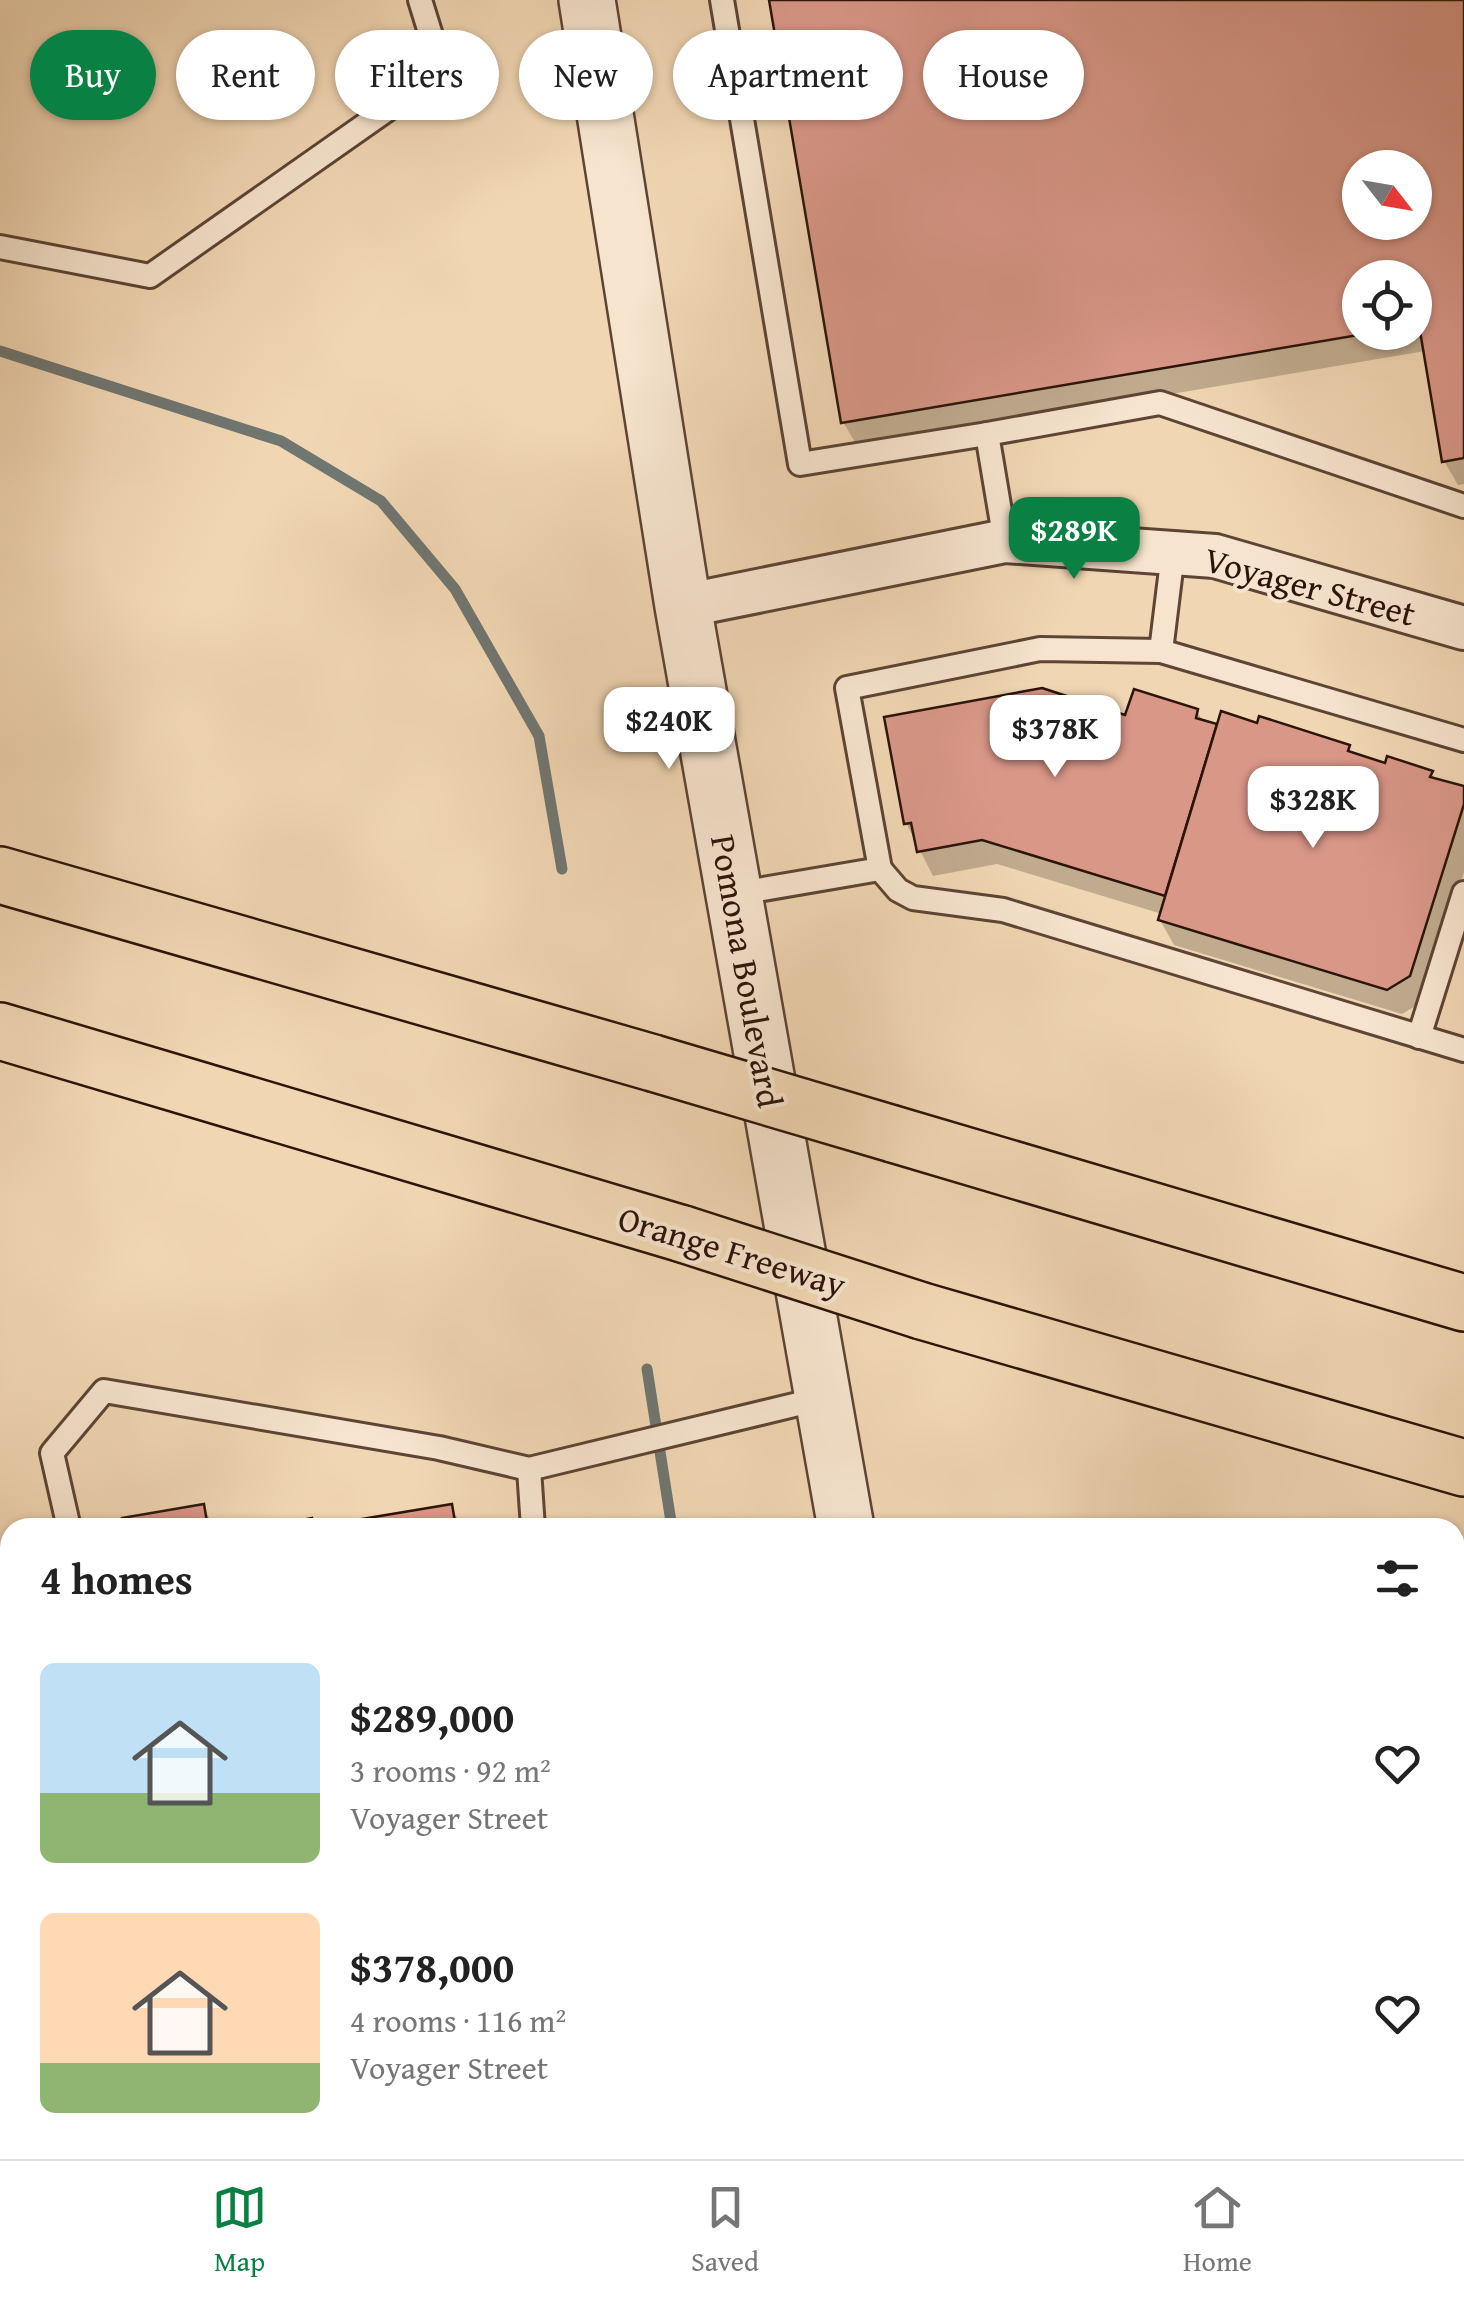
<!DOCTYPE html>
<html lang="en">
<head>
<meta charset="utf-8">
<style>
	body { margin:0; font-family:"Gentium Book Plus",serif; background:#f2f2f2; color:#222; height:100vh; display:flex; flex-direction:column; font-size:38px; white-space:nowrap }
	* { box-sizing:border-box; margin:0 }
	p { font-size:32px; color:#767676 }
	.icon { flex:none; width:55px; height:55px; fill:none; stroke:currentColor; stroke-width:2; stroke-linecap:round; stroke-linejoin:round }
	.map { position:relative; flex:1; overflow:hidden }
	.side { position:absolute; left:0px; top:1518px; width:1465px; height:642px; display:flex; flex-direction:column; background:#fff; border-radius:30px 30px 0 0; box-shadow:0 2px 8px #0004 }
	.side>* { flex:none }
	.hud { position:absolute; left:30px; top:30px; width:1405px; height:90px; display:flex; gap:20px }
	.needle { width:65px; rotate:121deg }
	.controls { position:absolute; left:1342px; top:150px; display:grid; gap:20px }
	.controls a { display:grid; place-items:center; width:90px; height:90px; border-radius:50%; background:#fff; box-shadow:0 2px 8px #0004; font-size:50px }
	.price { position:absolute; translate:-50% -85px; padding:0 22px; border-radius:20px; background:#fff; color:#222; font-size:32px; line-height:65px; filter:drop-shadow(0 2px 5px #0008) }
	.price::after { content:''; position:absolute; left:50%; top:60px; width:30px; height:22px; margin-left:-15px; background:inherit; clip-path:polygon(0 0,100% 0,50% 100%) }
	.price.current { background:#0b8043; color:#fff }
	ul { padding:0; list-style:none }
	li { display:flex; align-items:center; gap:30px; height:250px; padding:0 40px }
	li span { display:grid; place-items:center; flex:none; width:280px; height:200px; border-radius:15px; color:#555 }
	li>.icon { margin-inline-start:auto }
	span .icon { width:120px; height:120px; fill:#fffc; stroke-width:1 }
	li b { font-size:42px }
	h2 { display:flex; justify-content:space-between; align-items:center; height:120px; padding:0 40px; font-size:42px }
	.tag { padding:0 35px; border-radius:45px; background:#fff; box-shadow:0 2px 8px #0004; font-size:35px; line-height:90px }
	.tag.current { background:#0b8043; color:#fff }
	.menu { display:flex; justify-content:space-around; align-items:center; height:140px; border-top:2px solid #e0e0e0; background:#fff; font-size:28px; color:#767676 }
	.menu a { display:grid; justify-items:center; gap:5px }
	.menu .current { color:#0b8043 }
	.map>svg:first-child { display:block }
	.shadow { fill:#0003; fill-rule:evenodd }
	.lines { fill:none; stroke-linecap:round; stroke-linejoin:round }
	.stream { stroke:#707671; stroke-width:11 }
	.building { fill:#d99788; stroke:#2c1409; stroke-width:2.5; fill-rule:evenodd }
	.service-casing { stroke:#5d4434; stroke-width:28 }
	.minor-casing { stroke:#5d4434; stroke-width:48 }
	.tertiary-casing { stroke:#5d4434; stroke-width:60 }
	.motorway-casing { stroke:#2c1409; stroke-width:60 }
	.service { stroke:#f6e4ce; stroke-width:22 }
	.minor { stroke:#f6e4ce; stroke-width:42 }
	.tertiary { stroke:#f6e4ce; stroke-width:55 }
	.motorway { stroke:#f1d6b3; stroke-width:55 }
	.rail { stroke:#2c1409; stroke-width:8; stroke-dasharray:18 18; stroke-linecap:butt }
	.motorway-bridge-casing { stroke:#2c1409; stroke-width:60; stroke-linecap:butt }
	.motorway-bridge { stroke:#f1d6b3; stroke-width:55 }
	.labels { text-anchor:middle; dominant-baseline:central; stroke-width:8; stroke-linejoin:round; paint-order:stroke }
	.street-label { font-size:35px; fill:#2c1409; stroke:#f6e4ce }
</style>
</head>
<body>
<div class="map">
<svg width="1464" height="2159" viewBox="0 0 1464 2159">
	<rect width="100%" height="100%" fill="#f1d6b3"/>
	<filter id="stains"><feTurbulence type="fractalNoise" baseFrequency=".002" numOctaves="4"/><feColorMatrix values="0 0 0 0 .2 0 0 0 0 .09 0 0 0 0 .02 0 0 0 .5 -.17"/></filter>
	<radialGradient id="worn" r=".72"><stop offset=".6" stop-color="#630" stop-opacity="0"/><stop offset="1" stop-color="#630" stop-opacity=".3"/></radialGradient>
	<!-- shadow -->
	<g class="shadow">
		<path d="M772,0H1464V484L1458,485L1444,461L1425,351L858,447L843,422ZM1360,168H1415V222H1360ZM1360,278H1415V332H1360Z"/>
		<polygon points="1197,711 1203,722 1218,727 1348,747 1353,755 1387,766 1431,773 1436,781 1464,789 1464,872 1424,1001 1402,1014 1174,945 1160,920 1162,914 997,864 933,876 906,823 1127,718"/>
		<polygon points="203,1507 215,1528 126,1528"/>
		<polygon points="451,1507 463,1528 328,1528"/>
		<polygon points="542,2150 650,2150 655,2159 542,2159"/>
		<polygon points="759,2150 852,2150 853,2159 761,2159"/>
	</g>
	<g class="lines">
		<!-- stream -->
		<g class="stream">
			<polyline points="0,351 281,441 381,501 455,589 539,736 562,869"/>
			<polyline points="647,1369 672,1528"/>
			<polyline points="367,2159 372,2150"/>
		</g>
	</g>
	<!-- building -->
	<g class="building">
		<path d="M769,0H1464V458L1442,462L1419,325L1415,326V278H1360V332H1376L841,423ZM1360,168H1415V222H1360Z"/>
		<polygon points="1042,688 1125,715 1134,689 1198,709 1196,718 1217,724 1165,896 982,840 917,852 911,823 904,824 884,717"/>
		<polygon points="1221,711 1257,723 1259,716 1350,745 1348,751 1385,763 1387,756 1433,771 1430,777 1464,786 1464,804 1410,976 1387,990 1158,920"/>
		<polygon points="204,1504 208,1528 123,1528 122,1518"/>
		<polygon points="452,1504 456,1528 288,1528 287,1523 312,1518 314,1527"/>
		<polygon points="539,2150 646,2150 646,2159 540,2159"/>
		<polygon points="756,2150 843,2150 845,2159 758,2159"/>
	</g>
	<g class="lines">
		<!-- service casing -->
		<g class="service-casing">
			<g id="service">
				<polyline points="722,0 800,464 987,434 1005,541"/>
				<polyline points="0,247 150,276 442,71 420,0"/>
				<polyline points="987,434 1160,403 1464,506"/>
				<polyline points="1161,651 1173,553"/>
				<polyline points="880,869 898,890 913,898 1003,910 1464,1050"/>
				<polyline points="734,894 880,869 847,688 1040,649 1161,651 1464,740"/>
				<polyline points="1419,1037 1464,893"/>
				<polyline points="529,1469 533,1528"/>
				<polyline points="69,1528 52,1453 104,1391 439,1448 529,1469 823,1398"/>
				<polyline points="1455,1655 1464,1657"/>
			</g>
		</g>
		<!-- minor casing -->
		<g class="minor-casing">
			<g id="minor">
				<polyline points="683,606 1005,541 1215,556 1464,628"/>
				<polyline points="1455,2055 1464,2053"/>
				<polyline points="1175,2159 1191,2150"/>
			</g>
		</g>
		<!-- tertiary casing -->
		<g class="tertiary-casing">
			<g id="tertiary">
				<polyline points="587,0 683,606 846,1528"/>
				<polyline points="957,2150 958,2159"/>
			</g>
		</g>
		<!-- motorway casing -->
		<g class="motorway-casing">
			<g id="motorway">
				<polyline points="0,875 653,1063"/>
				<polyline points="0,1031 683,1234"/>
				<polyline points="893,1134 1464,1303"/>
				<polyline points="922,1311 1464,1468"/>
			</g>
		</g>
		<!-- service -->
		<use href="#service" class="service"/>
		<!-- minor -->
		<use href="#minor" class="minor"/>
		<!-- tertiary -->
		<use href="#tertiary" class="tertiary"/>
		<!-- motorway -->
		<use href="#motorway" class="motorway"/>
		<!-- rail -->
		<g class="rail">
			<polyline points="0,1940 10,1968"/>
			<polyline points="0,2022 10,2050"/>
			<polyline points="0,2107 10,2135"/>
			<polyline points="15,2150 19,2159"/>
			<polyline points="46,2150 49,2159"/>
			<polyline points="74,2150 77,2159"/>
		</g>
		<!-- motorway-bridge casing -->
		<g class="motorway-bridge-casing">
			<g id="motorway-bridge">
				<polyline points="653,1063 893,1134"/>
				<polyline points="683,1234 922,1311"/>
			</g>
		</g>
		<!-- motorway-bridge -->
		<use href="#motorway-bridge" class="motorway-bridge"/>
	</g>
	<g class="labels">
		<!-- street labels -->
		<g class="street-label">
			<text transform="translate(1310 586) rotate(15)">Voyager Street</text>
			<text transform="translate(747 971) rotate(80)">Pomona Boulevard</text>
			<text transform="translate(732 1251) rotate(17)">Orange Freeway</text>
		</g>
	</g>
	<rect width="100%" height="100%" filter="url(#stains)"/>
	<rect width="100%" height="100%" fill="url(#worn)"/>
</svg>
<div class="controls">
<a><svg class="needle" viewBox="-14 -14 28 28"><path d="M0-13l5 13h-10z" fill="#e53935"/><path d="M0 13l5-13h-10z" fill="#767676"/></svg></a>
<a><svg class="icon" aria-label="locate" viewBox="0 0 24 24"><circle cx="12" cy="12" r="6"/><path d="M12 2v4M12 18v4M2 12h4M18 12h4"/></svg></a>
</div>
<b class="price current" style="left:1074px;top:582px">$289K</b>
<b class="price" style="left:669px;top:772px">$240K</b>
<b class="price" style="left:1055px;top:780px">$378K</b>
<b class="price" style="left:1313px;top:851px">$328K</b>
<div class="hud">
<a class="tag current">Buy</a>
<a class="tag">Rent</a>
<a class="tag">Filters</a>
<a class="tag">New</a>
<a class="tag">Apartment</a>
<a class="tag">House</a>
</div>
<section class="side">
<h2>4 homes<svg class="icon" aria-label="filters" viewBox="0 0 24 24"><path d="M4 7h16M4 17h16"/><circle cx="9" cy="7" r="2"/><circle cx="15" cy="17" r="2"/></svg></h2>
<ul>
<li><span style="background:linear-gradient(#bfe0f5 65%,#8fb573 0)"><svg class="icon" aria-label="home" viewBox="0 0 24 24"><path d="M3 11l9-7 9 7M6 9v11h12V9"/></svg></span><div><b>$289,000</b><p>3 rooms · 92 m²</p><p>Voyager Street</p></div><svg class="icon" aria-label="heart" viewBox="0 0 24 24"><path d="M12 20l-8-8c-3-5 5-10 8-4 3-6 11-1 8 4z"/></svg></li>
<li><span style="background:linear-gradient(#ffd9b3 75%,#8fb573 0)"><svg class="icon" aria-label="home" viewBox="0 0 24 24"><path d="M3 11l9-7 9 7M6 9v11h12V9"/></svg></span><div><b>$378,000</b><p>4 rooms · 116 m²</p><p>Voyager Street</p></div><svg class="icon" aria-label="heart" viewBox="0 0 24 24"><path d="M12 20l-8-8c-3-5 5-10 8-4 3-6 11-1 8 4z"/></svg></li>
</ul>
</section>
</div>
<nav class="menu">
<a class="current"><svg class="icon" aria-label="map" viewBox="0 0 24 24"><path d="M3 6l6-2 6 2 6-2v14l-6 2-6-2-6 2zM9 4v14M15 6v14"/></svg>Map</a>
<a><svg class="icon" aria-label="saved" viewBox="0 0 24 24"><path d="M7 4h10v16l-5-4-5 4z"/></svg>Saved</a>
<a><svg class="icon" aria-label="home" viewBox="0 0 24 24"><path d="M3 11l9-7 9 7M6 9v11h12V9"/></svg>Home</a>
</nav>
</body>
</html>
